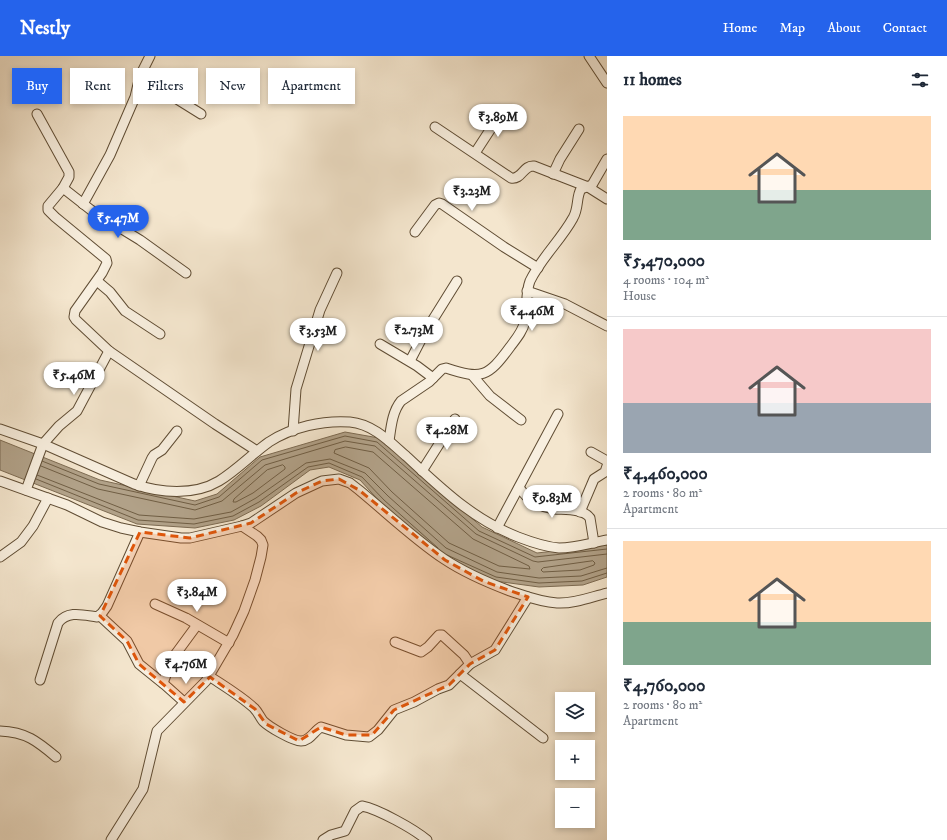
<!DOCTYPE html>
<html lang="en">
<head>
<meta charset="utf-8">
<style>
	body { margin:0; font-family:"IM FELL DW Pica",serif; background:#f2f2f3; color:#1f2937; height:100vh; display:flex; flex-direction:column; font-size:15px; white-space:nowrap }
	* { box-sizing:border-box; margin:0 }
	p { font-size:13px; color:#747a83 }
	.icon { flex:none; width:22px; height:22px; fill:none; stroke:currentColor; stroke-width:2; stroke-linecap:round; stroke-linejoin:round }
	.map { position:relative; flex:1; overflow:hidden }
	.side { display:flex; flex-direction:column; background:#fff; width:340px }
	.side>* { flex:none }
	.banner { position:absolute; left:12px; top:12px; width:380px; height:36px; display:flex; gap:8px }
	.fabs { position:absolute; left:555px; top:636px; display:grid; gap:8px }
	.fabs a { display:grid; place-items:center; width:40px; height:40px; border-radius:0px; background:#fff; box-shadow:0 2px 6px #0003; font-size:20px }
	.price { position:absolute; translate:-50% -34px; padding:0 9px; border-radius:14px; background:#fff; color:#222; font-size:13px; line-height:26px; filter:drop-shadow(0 1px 2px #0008) }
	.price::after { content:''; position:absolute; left:50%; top:24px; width:12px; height:9px; margin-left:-6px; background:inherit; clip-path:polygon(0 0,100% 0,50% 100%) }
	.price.current { background:#2563eb; color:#fff }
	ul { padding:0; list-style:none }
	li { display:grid; align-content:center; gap:8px; height:212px; padding:0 16px }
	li+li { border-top:1px solid #e0e1e3 }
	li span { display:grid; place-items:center; height:124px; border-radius:0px; color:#555 }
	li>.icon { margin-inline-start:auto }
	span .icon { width:72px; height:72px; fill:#fffc; stroke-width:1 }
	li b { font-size:17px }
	h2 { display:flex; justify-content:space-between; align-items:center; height:48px; padding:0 16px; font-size:17px }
	.chip { padding:0 14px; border-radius:0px; background:#fff; box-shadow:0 2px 6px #0003; font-size:14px; line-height:36px }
	.chip.current { background:#2563eb; color:#fff }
	header { display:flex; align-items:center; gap:24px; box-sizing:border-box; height:56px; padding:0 20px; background:#2563eb; color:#fff }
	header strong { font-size:19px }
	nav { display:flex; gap:22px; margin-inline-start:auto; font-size:14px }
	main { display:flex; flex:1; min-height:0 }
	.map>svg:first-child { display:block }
	.water { fill:#b1a188; stroke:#7d6b52 }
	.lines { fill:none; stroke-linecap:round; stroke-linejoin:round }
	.shore { stroke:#705e44; stroke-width:1 }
	.minor-casing { stroke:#604d34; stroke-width:11 }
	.minor { stroke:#f8efdf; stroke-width:9 }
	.marked { fill:#df560b; fill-opacity:0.2; stroke:#df560b; stroke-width:3; stroke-dasharray:8 5; stroke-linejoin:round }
</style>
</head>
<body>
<header>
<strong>Nestly</strong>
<nav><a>Home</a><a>Map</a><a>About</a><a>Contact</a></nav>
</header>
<main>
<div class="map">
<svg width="607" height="784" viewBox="0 0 607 784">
	<rect width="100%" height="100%" fill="#f4e6ce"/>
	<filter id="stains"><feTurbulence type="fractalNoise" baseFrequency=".005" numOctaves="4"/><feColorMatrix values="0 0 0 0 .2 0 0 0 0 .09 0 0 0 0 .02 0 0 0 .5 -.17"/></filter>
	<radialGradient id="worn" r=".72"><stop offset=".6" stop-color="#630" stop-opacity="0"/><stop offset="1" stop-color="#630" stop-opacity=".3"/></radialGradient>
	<!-- water -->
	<polygon class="water" points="345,376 379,382 482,471 537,497 607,489 607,521 583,529 539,531 495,525 441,500 381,447 360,424 329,411 310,414 261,450 234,464 195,472 137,468 0,414 0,384 100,424 195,445 217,438 260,401"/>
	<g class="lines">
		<!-- shore -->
		<g class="shore">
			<polygon points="346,391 373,396 473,483 529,510 530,513 499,510 449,487 392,436 369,412 334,397 335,394"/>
			<polyline points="42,405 99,428 195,449 219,441 262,404 345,380 377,386 479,475 535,501 607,493"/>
			<polygon points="283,409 285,411 285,413 253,437 236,446 233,446 234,443 267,414"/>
			<polyline points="41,410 98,433 195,454 222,445 265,409 345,385 375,390 476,478 533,505 538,506 607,498"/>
			<polyline points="37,419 139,459 194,463 231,456 256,442 306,407 330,403 365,417 388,440 446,492 497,516 539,522 581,520 607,512"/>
			<polyline points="36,423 138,464 194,468 233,460 259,446 308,411 329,407 362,421 384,444 438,492"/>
			<polyline points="447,499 496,521 539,527 582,525 607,517"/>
			<polygon points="593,505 595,507 594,509 580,514 543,516 541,514 543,512"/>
		</g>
		<!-- minor casing -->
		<g class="minor-casing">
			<g id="minor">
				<polyline points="589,0 607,27"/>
				<polyline points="140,20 201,58"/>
				<polyline points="37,58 69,116 69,121 63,132 48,150 48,154 55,161 106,203 107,207 102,217 75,255 74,261 76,264 109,295 215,368 257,395"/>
				<path d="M435,71L511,122C522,124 523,109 534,110L588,131L607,143"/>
				<polyline points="475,97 503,54"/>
				<polyline points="553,118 560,103 579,73"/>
				<polyline points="63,132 91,154 140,184 186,217"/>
				<polyline points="83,148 110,99 135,41 140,20 150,0"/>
				<polyline points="415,176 435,149 439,147 442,148 504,191 538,212"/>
				<polyline points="97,225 110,236 125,255 160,278"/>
				<polyline points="527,235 565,248 607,270"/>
				<polyline points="380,288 417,310 433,322"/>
				<polyline points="410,305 424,278 457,225"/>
				<polyline points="472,319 490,340 521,364"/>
				<path d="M0,373L43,388L134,428C160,437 194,440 219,425C237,414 252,398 269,386C292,371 323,364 350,366C373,368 390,386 406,400C442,433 472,463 518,481C531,486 545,491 559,492C575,492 591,487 607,484"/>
				<polyline points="293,375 296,333 320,254 337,217"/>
				<path d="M389,385C391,372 392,356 401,345L429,326L442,313L446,312C482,324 488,321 510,291C516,283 523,275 525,265C528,251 525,238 530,225C541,202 561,184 573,162C579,152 576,141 581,133L592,129L607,103"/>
				<polyline points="591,396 607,405"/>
				<polyline points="422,415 455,363"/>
				<path d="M0,425L67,449L102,466L121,472L140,476L181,482H190L242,470L251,467L296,437L322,425L339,423L350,427L359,434C387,457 414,483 444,503C465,517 486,526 510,535C525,540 540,546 557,547C574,548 591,541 607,537"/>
				<polyline points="139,430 152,402 154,399 162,394 177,375"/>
				<path d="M519,432C524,437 528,444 535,447C541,450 547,452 554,453C564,454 583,452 590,462L594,487"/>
				<polyline points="26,434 43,388 59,370 77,355 109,295"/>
				<polyline points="580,456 594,423 605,416 607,410"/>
				<polyline points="497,472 558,358"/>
				<polyline points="0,501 21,486 33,470 48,442"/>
				<polyline points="155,548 186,562 229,587"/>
				<polyline points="100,560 127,585 139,608 165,629 184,646"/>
				<polyline points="395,586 421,596 428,591 439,579 442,579 464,599 470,608"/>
				<polyline points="460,618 543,682"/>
				<path d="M209,620C224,630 241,640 254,652C258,656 260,661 263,665C269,671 293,685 301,685C310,685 314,675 321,671L346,679L369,681L378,674L394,654L414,646L438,633L449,629L470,608L495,594L528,541"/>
				<path d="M40,624L58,567C68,554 83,559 97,561L102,557L107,550L140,476"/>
				<polyline points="163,627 172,603 197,569"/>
				<path d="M0,675C26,676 37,685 56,701"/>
				<polyline points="111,784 143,733 157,675 206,625 233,579 244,555 255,524 261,501 263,489 261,484 257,480 242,470"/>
				<path d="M323,784L331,779L345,775L355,755L362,750C378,753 414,773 427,784"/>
			</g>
		</g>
		<!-- minor -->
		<use href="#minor" class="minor"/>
	</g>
	<!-- marked area -->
	<path class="marked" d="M339,423L359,434L445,504L483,525L528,541L495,594L470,608L449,629L394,654L372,679H346L321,671L299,685L266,668L255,653L210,621L184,646L139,608L127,585L100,560L140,476L190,482L251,467L296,437L322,425Z"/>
	<rect width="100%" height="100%" filter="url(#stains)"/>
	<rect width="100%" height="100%" fill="url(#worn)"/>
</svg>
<div class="fabs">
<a><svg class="icon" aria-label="layers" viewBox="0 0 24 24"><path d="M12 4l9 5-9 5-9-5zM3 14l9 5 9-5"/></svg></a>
<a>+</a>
<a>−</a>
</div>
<b class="price" style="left:498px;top:82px">₹3.89M</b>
<b class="price" style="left:472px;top:156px">₹3.23M</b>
<b class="price current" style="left:118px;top:183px">₹5.47M</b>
<b class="price" style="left:532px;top:276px">₹4.46M</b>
<b class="price" style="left:414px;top:295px">₹2.73M</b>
<b class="price" style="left:318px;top:296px">₹3.53M</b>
<b class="price" style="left:74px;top:340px">₹5.46M</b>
<b class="price" style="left:447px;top:395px">₹4.28M</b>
<b class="price" style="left:552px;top:463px">₹9.83M</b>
<b class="price" style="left:197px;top:557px">₹3.84M</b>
<b class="price" style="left:186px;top:629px">₹4.76M</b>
<div class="banner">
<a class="chip current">Buy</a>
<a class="chip">Rent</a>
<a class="chip">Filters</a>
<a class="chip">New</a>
<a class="chip">Apartment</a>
</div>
</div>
<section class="side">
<h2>11 homes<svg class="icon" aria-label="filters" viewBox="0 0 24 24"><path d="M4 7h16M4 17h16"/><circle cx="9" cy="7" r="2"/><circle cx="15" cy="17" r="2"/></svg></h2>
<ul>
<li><span style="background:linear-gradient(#ffd9b3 60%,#7fa58c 0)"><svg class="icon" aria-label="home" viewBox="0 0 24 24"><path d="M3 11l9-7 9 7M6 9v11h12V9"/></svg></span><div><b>₹5,470,000</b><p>4 rooms · 104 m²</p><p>House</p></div></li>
<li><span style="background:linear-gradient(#f6c9c9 60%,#9aa5b1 0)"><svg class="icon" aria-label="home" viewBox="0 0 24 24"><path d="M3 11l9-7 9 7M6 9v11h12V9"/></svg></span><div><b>₹4,460,000</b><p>2 rooms · 80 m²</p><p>Apartment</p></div></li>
<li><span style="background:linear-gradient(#ffd9b3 65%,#7fa58c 0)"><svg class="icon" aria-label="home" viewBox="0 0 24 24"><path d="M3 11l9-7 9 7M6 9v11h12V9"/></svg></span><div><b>₹4,760,000</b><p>2 rooms · 80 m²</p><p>Apartment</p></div></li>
</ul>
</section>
</main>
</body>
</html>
